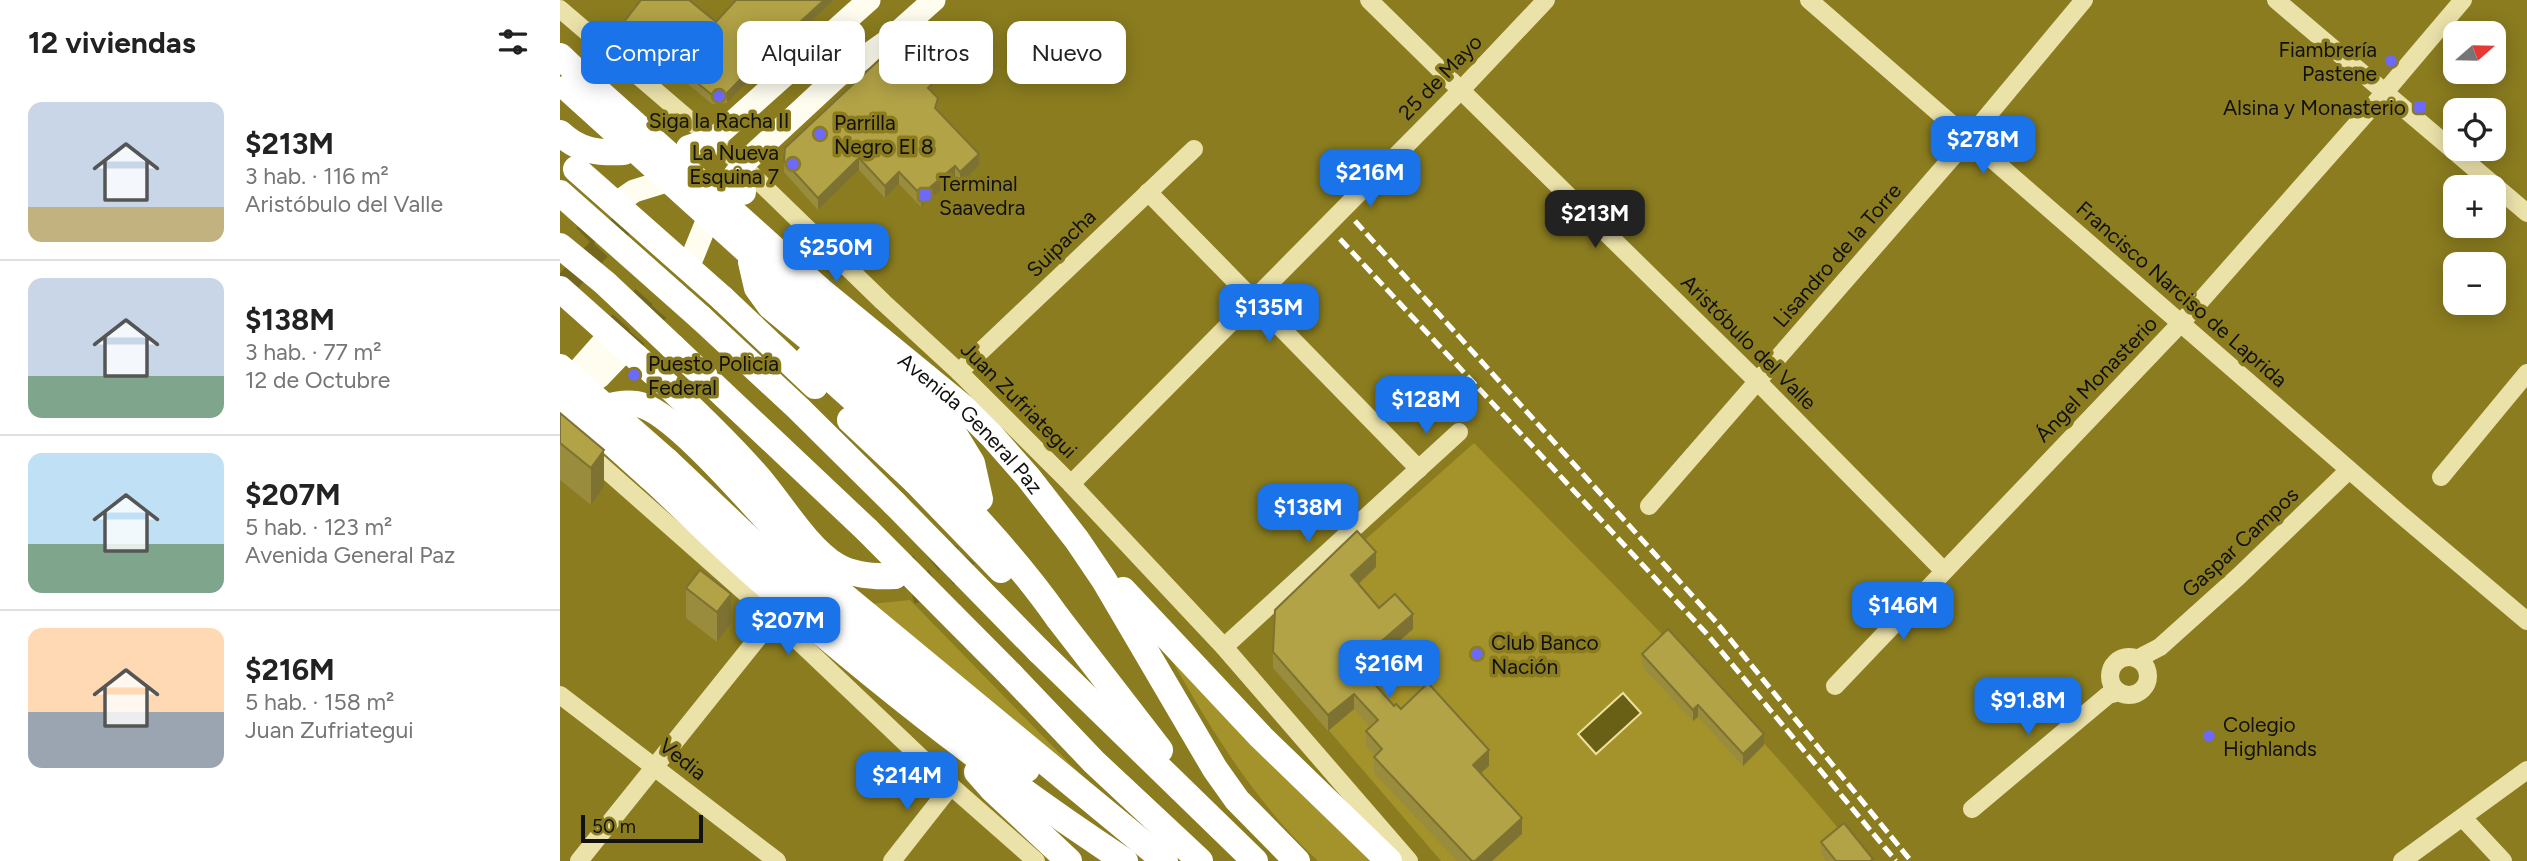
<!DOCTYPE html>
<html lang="es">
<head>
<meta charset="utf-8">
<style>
	body { margin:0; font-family:Figtree,sans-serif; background:#f2f2f2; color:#222; height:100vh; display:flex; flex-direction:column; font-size:26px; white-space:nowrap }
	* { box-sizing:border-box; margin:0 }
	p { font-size:23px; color:#767676 }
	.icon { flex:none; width:38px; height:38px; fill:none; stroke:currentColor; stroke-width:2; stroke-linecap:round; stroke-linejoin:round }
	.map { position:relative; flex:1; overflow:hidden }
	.sheet { display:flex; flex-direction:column; background:#fff; width:560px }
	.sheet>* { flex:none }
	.banner { position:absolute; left:21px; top:21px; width:665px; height:63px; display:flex; gap:14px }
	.needle { width:46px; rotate:70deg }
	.buttons { position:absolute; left:1883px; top:21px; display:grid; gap:14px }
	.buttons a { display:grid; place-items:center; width:63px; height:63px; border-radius:14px; background:#fff; box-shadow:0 4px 18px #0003; font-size:35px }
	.scale { position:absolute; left:21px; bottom:18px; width:122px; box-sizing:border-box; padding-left:7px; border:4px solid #111; border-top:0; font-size:19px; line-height:24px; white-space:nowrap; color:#111; -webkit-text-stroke:5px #8a7c1f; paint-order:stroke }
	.price { position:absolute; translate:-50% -60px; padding:0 16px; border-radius:14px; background:#1a73e8; color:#fff; font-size:23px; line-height:46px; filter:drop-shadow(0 2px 4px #0008) }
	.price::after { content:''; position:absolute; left:50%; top:42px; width:21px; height:16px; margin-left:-10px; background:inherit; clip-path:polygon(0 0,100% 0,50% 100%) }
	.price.active { background:#222; color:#fff }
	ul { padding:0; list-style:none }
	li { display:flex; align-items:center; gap:21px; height:175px; padding:0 28px }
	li+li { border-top:2px solid #e0e0e0 }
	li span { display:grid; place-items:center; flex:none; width:196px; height:140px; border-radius:14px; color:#555 }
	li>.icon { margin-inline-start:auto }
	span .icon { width:84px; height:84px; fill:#fffc; stroke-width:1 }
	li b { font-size:30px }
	h2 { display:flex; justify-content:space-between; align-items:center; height:84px; padding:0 28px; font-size:30px }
	.pill { padding:0 24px; border-radius:14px; background:#fff; box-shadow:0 4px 18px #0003; font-size:24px; line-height:63px }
	.pill.active { background:#1a73e8; color:#fff }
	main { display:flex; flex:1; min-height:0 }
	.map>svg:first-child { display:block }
	.green { fill:#a4932b }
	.water { fill:#695f15; stroke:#ede19d; stroke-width:2 }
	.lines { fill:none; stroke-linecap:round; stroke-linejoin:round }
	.major-tunnel { stroke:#72671c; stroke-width:23; stroke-dasharray:23 11; stroke-linecap:butt }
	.highway-tunnel { stroke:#72671c; stroke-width:26; stroke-dasharray:26 13; stroke-linecap:butt }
	.minor { stroke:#ebe2aa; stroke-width:18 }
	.major { stroke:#fefdef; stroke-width:23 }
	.highway { stroke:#fff; stroke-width:26 }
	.rail { stroke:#fff; stroke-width:5; stroke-dasharray:12 5; stroke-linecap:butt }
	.highway-bridge { stroke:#fff; stroke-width:26 }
	.wall { fill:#998c3d }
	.shaded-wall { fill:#7d7232 }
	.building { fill:#b2a347; stroke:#7d7232; stroke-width:2 }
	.poi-dot { fill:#6d69fa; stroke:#8a7c1f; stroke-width:2.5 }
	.labels { text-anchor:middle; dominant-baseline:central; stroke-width:7; stroke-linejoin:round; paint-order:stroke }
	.poi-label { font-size:21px; fill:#111; stroke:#8a7c1f; text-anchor:start }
	.street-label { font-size:21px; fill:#111; stroke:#8a7c1f }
</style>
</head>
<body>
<main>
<section class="sheet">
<h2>12 viviendas<svg class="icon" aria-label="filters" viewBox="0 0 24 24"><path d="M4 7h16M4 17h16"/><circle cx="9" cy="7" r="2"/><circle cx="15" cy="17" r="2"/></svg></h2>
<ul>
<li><span style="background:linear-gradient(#c9d6e8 75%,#c2b280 0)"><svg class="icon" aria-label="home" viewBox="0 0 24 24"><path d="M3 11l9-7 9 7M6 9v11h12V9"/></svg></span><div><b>$213M</b><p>3 hab. · 116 m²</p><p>Aristóbulo del Valle</p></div></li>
<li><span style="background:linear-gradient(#c9d6e8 70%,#7fa58c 0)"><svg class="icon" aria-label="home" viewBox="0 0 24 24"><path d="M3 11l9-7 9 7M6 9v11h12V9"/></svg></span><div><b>$138M</b><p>3 hab. · 77 m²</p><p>12 de Octubre</p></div></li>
<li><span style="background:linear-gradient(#bfe0f5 65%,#7fa58c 0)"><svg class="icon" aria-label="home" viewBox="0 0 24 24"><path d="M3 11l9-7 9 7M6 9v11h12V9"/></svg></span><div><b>$207M</b><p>5 hab. · 123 m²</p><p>Avenida General Paz</p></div></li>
<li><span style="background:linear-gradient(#ffd9b3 60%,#9aa5b1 0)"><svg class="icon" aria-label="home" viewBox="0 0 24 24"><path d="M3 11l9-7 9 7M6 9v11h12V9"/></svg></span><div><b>$216M</b><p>5 hab. · 158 m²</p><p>Juan Zufriategui</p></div></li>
</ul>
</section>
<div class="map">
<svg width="1967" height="861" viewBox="0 0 1967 861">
	<rect width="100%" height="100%" fill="#8a7c1f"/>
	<!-- green -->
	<g class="green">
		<path d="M914,443C1046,578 1186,713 1305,861H881L741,698L797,547Z"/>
		<polygon points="350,600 510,764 551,802 310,604"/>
		<path d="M606,650L816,861H758C693,801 649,726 606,650Z"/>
	</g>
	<!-- water -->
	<polygon class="water" points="1063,693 1081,713 1036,754 1018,734"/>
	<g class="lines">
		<!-- major-tunnel -->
		<g class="major-tunnel">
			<polyline points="0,260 64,198"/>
			<polyline points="0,290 77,209"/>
			<polyline points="46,339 109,269"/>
			<polyline points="61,354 117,287 132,258"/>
		</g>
		<!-- highway-tunnel -->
		<g class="highway-tunnel">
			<path d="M335,576C374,567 397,542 398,502"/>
			<path d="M351,591C387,581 411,558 419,521"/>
		</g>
		<!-- minor -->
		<g class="minor">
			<polyline points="809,0 1197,381 1384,571"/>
			<polyline points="1249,0 1839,513 1967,621"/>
			<polyline points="1716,0 1967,213"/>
			<polyline points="0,9 182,165 323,302 399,372 511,484 664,647 849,861"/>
			<polyline points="588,192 859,469"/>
			<polyline points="399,372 634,149"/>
			<polyline points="27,453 214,618 391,786 476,861"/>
			<polyline points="1881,477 1967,373"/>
			<polyline points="511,484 900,91 986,0"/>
			<polyline points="1089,506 1409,138 1524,0"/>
			<polyline points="664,647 899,432"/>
			<circle cx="1569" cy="676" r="19"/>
			<polyline points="1577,659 1600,647 1679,576 1789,470"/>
			<polyline points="1275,686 1621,323 1825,92 1903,0"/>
			<polyline points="0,695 217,861"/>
			<polyline points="1412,809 1548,695 1559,692"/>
			<polyline points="1903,818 1943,861"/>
			<polyline points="19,861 214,618"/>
			<polyline points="332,861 391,786"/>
			<polyline points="1842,861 1967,770"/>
		</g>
		<!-- major -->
		<g class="major">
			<polyline points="139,152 309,0"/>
			<polyline points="169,183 182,165 278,76 329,40 374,0"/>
			<polyline points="64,198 74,191 100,183"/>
			<polyline points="132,258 145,226"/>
			<polyline points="0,391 46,339"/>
			<polyline points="11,397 39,377 61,354"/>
		</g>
		<!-- highway -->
		<g class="highway">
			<polyline points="0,56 20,75"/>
			<path d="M0,133C20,152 38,153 64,152"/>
			<polyline points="129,148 152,140"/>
			<polyline points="182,165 183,192"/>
			<polyline points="191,262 197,288 210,306 371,439 388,461 395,479"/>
			<path id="s1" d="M259,289L403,407L432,436L468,477L517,540L544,580L655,769L677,800L737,861"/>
			<polyline points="162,298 255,386"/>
			<polyline points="247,305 393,432 412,463 420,499"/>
			<polyline points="141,318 238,408 335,504"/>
			<polyline points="113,347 307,530"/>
			<polyline points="248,358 369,467"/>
			<path d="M93,372C130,406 166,440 199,478C222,505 247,548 277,566C294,576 315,577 335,576"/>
			<polyline points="290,420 355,481"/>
			<path d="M0,426C23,416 51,400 77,404C116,410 209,525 241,557C253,569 265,579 277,590L605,861"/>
			<polyline points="107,461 221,569 467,769"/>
			<path d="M90,477C127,511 162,547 199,579C314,680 437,777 565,861"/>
			<polyline points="563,590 701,737 829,861"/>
			<polyline points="498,618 600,750"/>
			<polyline points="479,651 695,861"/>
			<polyline points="451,675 534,762 640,861"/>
			<polyline points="417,772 432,789 509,861"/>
		</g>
		<!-- rail -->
		<g class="rail">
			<polyline points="795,221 1157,623 1351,861"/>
			<polyline points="780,239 1146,633 1336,861"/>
		</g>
		<!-- highway-bridge -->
		<g class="highway-bridge">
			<polyline points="20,75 259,289"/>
			<polyline points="7,88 247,305"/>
			<polyline points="16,169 162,298"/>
			<polyline points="0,193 141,318"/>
			<polyline points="0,246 45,283 113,347"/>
			<polyline points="0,289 93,372"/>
			<polyline points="0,367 107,461"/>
			<polyline points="0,396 90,477"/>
			<path d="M369,467C415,516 460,564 498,618"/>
			<polyline points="355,481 441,570"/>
			<polyline points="335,504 479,651"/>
			<polyline points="307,530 451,675"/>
		</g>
	</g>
	<!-- wall -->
	<g class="wall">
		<polygon points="176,0 274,0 200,69 167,103 152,104 64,31 64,22 156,22"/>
		<polygon points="372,92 377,110 419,166 400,184 395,178 361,207 339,184 325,198 299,170 258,210 224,172 225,148"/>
		<polygon points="0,413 44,487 31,505 0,480"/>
		<polygon points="816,567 799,584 819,608 853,629 804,672 834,706 841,709 929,766 921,773 962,834 932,861 897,861 814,773 814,757 815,756 806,747 806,731 810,727 794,709 768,731 713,668 713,652"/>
		<polygon points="140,570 171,624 157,642 126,618 126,588"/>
		<polygon points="1082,654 1204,745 1183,766 1138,717 1133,721 1082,666"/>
		<polygon points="1261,842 1313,861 1266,861 1261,854"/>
	</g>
	<!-- shaded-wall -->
	<g class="shaded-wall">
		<polygon points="264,0 274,0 200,69 167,103 167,93 200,59"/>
		<polygon points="419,154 419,166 400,184 400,172"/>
		<polygon points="299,158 299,170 258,210 258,198"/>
		<polygon points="395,166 395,178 361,207 361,195"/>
		<polygon points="339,172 339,184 325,198 325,186"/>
		<polygon points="44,450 44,487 31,505 31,468"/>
		<polygon points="816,552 816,567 791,591 791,575"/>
		<polygon points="171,594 171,624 157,642 157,612"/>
		<polygon points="853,614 853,629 796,679 796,663"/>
		<polygon points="794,694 794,709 768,731 768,715"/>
		<polygon points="1138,705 1138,717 1133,721 1133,710"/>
		<polygon points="1204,734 1204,745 1183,766 1183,754"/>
		<polygon points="929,750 929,766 913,780 913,765"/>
		<polygon points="962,818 962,834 932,861 915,861"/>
	</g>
	<!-- building -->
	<g class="building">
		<polygon points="81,0 129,0 156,22 176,0 264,0 200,59 167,93 152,95 64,22"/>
		<polygon points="336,44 372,84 368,88 378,98 375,108 419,154 400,172 395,166 361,195 339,172 325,186 299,158 258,198 224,161 225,148"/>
		<polygon points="0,413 44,450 31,468 0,443"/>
		<polygon points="797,531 816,552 791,575 819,608 835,594 853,614 796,663 834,706 836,704 841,709 868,683 929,750 913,765 962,818 915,861 912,861 814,757 822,749 806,731 818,720 794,694 768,715 713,652 715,610"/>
		<polygon points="140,570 171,594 157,612 126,588"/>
		<polygon points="1108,629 1204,734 1183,754 1138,705 1133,710 1082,654"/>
		<polygon points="1284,823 1313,859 1310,861 1276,861 1261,842"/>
	</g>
	<!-- markers -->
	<g class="poi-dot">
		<circle cx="1831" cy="61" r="7"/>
		<circle cx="159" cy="96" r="7"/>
		<rect x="1853" y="100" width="14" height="14" rx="3.5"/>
		<circle cx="260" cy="134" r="7"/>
		<circle cx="233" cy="164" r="7"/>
		<rect x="358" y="188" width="14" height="14" rx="3.5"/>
		<circle cx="74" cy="375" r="7"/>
		<circle cx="917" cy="654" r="7"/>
		<circle cx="1649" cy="736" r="7"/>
	</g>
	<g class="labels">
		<!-- poi labels -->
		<g class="poi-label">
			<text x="1817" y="49" text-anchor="end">Fiambrería<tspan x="1817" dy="24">Pastene</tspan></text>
			<text x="1846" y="107" text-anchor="end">Alsina y Monasterio</text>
			<text x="159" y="120" text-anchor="middle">Siga la Racha II</text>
			<text x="274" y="122">Parrilla<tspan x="274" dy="24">Negro El 8</tspan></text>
			<text x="219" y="152" text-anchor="end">La Nueva<tspan x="219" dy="24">Esquina 7</tspan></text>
			<text x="379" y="183">Terminal<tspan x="379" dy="24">Saavedra</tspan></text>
			<text x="88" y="363">Puesto Policía<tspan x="88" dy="24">Federal</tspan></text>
			<text x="931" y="642">Club Banco<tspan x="931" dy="24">Nación</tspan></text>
			<text x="1663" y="724">Colegio<tspan x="1663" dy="24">Highlands</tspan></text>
		</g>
		<!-- street labels -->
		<g class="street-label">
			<text transform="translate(880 77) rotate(-46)">25 de Mayo</text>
			<text transform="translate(501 243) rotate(-44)">Suipacha</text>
			<text transform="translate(1277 255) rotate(-49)">Lisandro de la Torre</text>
			<text transform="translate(1622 294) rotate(41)">Francisco Narciso de Laprida</text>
			<text transform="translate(1189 342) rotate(45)">Aristóbulo del Valle</text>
			<text transform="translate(1536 379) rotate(-46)">Ángel Monasterio</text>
			<text transform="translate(459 400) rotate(45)">Juan Zufriategui</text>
			<text stroke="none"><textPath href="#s1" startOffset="203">Avenida General Paz</textPath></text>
			<text transform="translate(1680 542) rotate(-43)">Gaspar Campos</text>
			<text transform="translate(123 759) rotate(38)">Vedia</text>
		</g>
	</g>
</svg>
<div class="buttons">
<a><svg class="needle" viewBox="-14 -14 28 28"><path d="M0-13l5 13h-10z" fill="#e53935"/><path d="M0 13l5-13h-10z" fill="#767676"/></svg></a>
<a><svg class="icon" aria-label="locate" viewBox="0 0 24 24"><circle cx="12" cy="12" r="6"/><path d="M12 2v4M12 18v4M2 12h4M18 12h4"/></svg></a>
<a>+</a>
<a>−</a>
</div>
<div class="scale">50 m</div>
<b class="price" style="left:1423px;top:176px">$278M</b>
<b class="price" style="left:810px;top:209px">$216M</b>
<b class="price active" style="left:1035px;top:250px">$213M</b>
<b class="price" style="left:276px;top:284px">$250M</b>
<b class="price" style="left:709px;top:344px">$135M</b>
<b class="price" style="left:866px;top:436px">$128M</b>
<b class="price" style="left:748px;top:544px">$138M</b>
<b class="price" style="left:1343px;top:642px">$146M</b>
<b class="price" style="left:228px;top:657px">$207M</b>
<b class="price" style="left:829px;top:700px">$216M</b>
<b class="price" style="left:1468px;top:737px">$91.8M</b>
<b class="price" style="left:347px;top:812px">$214M</b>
<div class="banner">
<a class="pill active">Comprar</a>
<a class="pill">Alquilar</a>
<a class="pill">Filtros</a>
<a class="pill">Nuevo</a>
</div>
</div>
</main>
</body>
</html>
